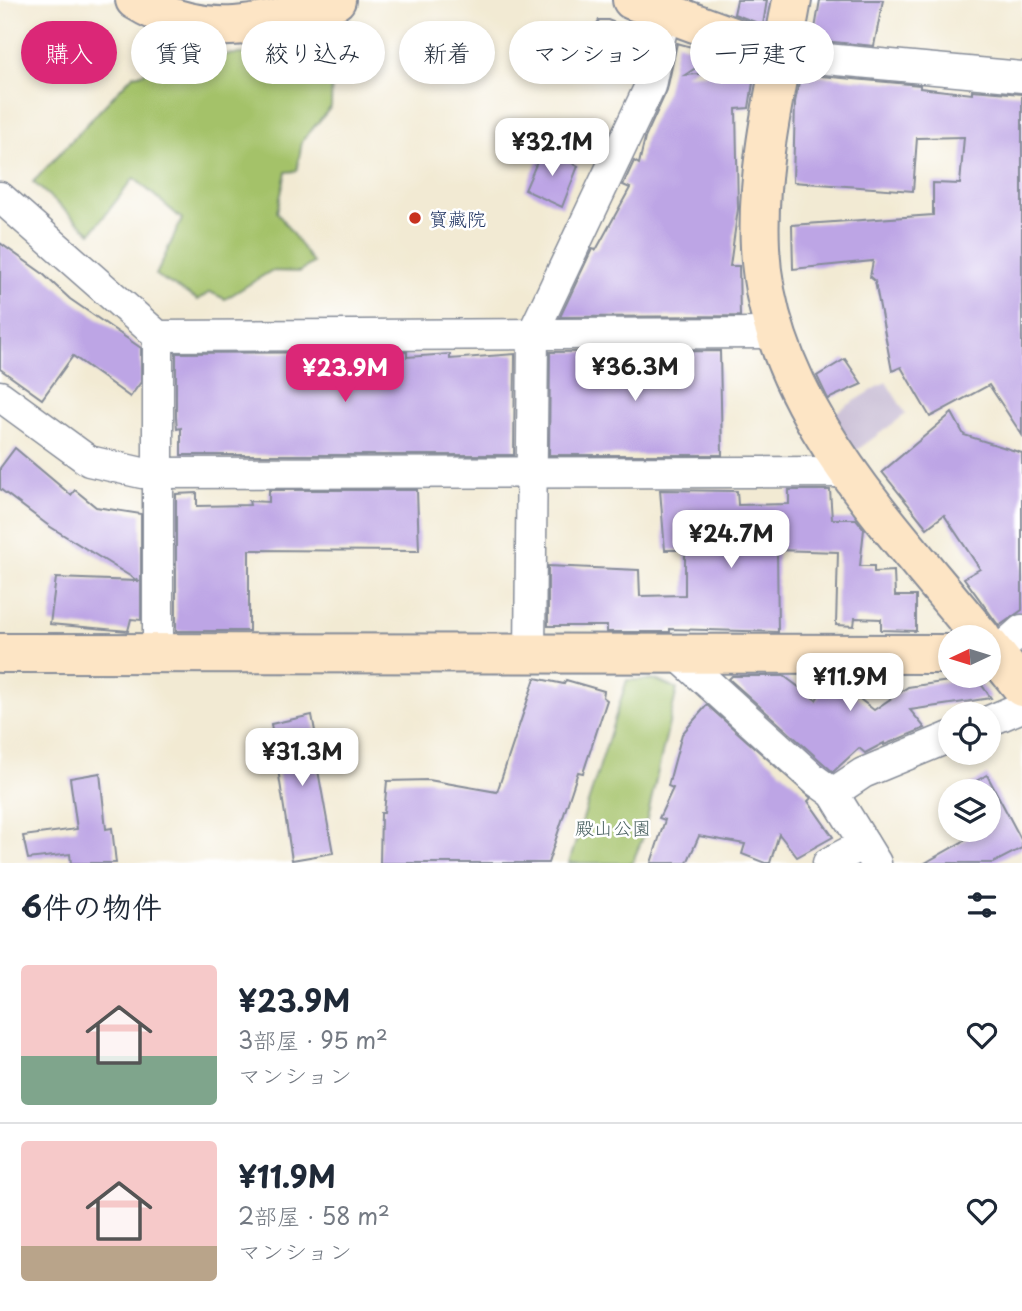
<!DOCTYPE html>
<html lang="ja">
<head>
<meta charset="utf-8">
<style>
	body { margin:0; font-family:"Playpen Sans","Klee One",sans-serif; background:#f6f6f7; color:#1f2937; height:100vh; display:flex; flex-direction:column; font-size:26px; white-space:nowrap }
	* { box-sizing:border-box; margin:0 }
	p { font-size:23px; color:#747a83 }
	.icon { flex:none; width:38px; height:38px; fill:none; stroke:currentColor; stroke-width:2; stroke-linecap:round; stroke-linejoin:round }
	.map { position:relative; height:863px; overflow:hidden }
	.sheet { display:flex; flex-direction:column; background:#fff; flex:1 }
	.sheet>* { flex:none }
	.top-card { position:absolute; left:21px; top:21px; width:980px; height:63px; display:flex; gap:14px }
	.needle { width:46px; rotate:266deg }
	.fabs { position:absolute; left:938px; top:625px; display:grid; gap:14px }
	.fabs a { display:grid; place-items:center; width:63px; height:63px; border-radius:50%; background:#fff; box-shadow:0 4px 10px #0003; font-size:35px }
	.price { position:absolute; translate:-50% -60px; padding:0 16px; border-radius:14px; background:#fff; color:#222; font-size:23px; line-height:46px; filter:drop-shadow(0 2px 4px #0008) }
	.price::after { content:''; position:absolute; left:50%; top:42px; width:21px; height:16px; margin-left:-10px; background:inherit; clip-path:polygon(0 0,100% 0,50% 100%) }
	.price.on { background:#db2777; color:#fff }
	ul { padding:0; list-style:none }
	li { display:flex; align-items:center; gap:21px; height:175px; padding:0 21px }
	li+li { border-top:2px solid #e0e1e3 }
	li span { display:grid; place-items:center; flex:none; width:196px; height:140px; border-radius:7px; color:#555 }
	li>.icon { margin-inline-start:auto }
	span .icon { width:84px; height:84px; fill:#fffc; stroke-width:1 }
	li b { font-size:30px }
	h2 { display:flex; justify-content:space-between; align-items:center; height:84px; padding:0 21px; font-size:30px }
	.chip { padding:0 24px; border-radius:32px; background:#fff; box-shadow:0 4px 10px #0003; font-size:24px; line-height:63px }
	.chip.on { background:#db2777; color:#fff }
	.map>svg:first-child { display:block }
	.industrial { fill:#cabfd6 }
	.green { fill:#a4c269; stroke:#607864; stroke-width:2 }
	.building { fill:#bda5e5 }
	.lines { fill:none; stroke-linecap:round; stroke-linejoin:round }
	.street-casing { stroke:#868c98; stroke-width:33 }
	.secondary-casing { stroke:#868c98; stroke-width:42 }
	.street { stroke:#fff; stroke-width:30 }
	.secondary { stroke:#fde5c5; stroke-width:38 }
	.poi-dot { fill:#c8321e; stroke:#fff; stroke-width:2.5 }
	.labels { text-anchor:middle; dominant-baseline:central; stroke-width:5; stroke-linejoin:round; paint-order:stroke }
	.poi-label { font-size:19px; fill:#1b2f5e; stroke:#fff; text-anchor:start }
	.park-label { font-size:19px; fill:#4b6262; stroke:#fff }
</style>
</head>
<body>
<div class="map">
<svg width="1022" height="863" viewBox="0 0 1022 863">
	<rect width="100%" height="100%" fill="#fff"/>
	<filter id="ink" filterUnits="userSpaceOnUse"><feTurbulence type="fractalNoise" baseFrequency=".0143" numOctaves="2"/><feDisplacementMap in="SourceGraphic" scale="14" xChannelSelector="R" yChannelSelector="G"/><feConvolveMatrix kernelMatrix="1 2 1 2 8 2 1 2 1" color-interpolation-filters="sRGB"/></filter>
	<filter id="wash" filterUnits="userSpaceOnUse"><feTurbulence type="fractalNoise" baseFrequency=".00686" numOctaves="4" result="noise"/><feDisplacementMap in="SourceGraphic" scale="28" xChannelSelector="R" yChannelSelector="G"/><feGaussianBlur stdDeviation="1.57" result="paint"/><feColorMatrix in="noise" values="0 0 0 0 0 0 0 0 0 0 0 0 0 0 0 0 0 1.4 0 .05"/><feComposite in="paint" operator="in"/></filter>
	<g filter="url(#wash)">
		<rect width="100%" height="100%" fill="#f2ead3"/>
		<!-- industrial -->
		<polygon class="industrial" points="886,382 906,414 853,453 830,416"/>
		<!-- green -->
		<g class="green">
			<polygon points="333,37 331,107 302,141 297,171 286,172 277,212 313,263 299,272 271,271 225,299 210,292 198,300 156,275 182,219 134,178 91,233 33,182 133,75 144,73 165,47 215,55 292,52"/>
			<polygon points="656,680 677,689 642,840 632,863 569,863 627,680"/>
		</g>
		<g id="blocks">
			<!-- building -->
			<g class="building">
				<polygon points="737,0 767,0 763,25 734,14"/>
				<polygon points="820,0 883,0 874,46 813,40"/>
				<polygon points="599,20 608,20 640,33 623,59 586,42"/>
				<polygon points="677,43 717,54 685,75 755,70 749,108 736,109 738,209 730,266 739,266 740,316 560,317 592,249 596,250 630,188 623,185 634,161 639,164 645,138 667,90"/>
				<polygon points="809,75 920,85 920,88 972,94 972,90 1022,94 1022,435 989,385 930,417 901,367 892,371 875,281 870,277 873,261 793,269 792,225 933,215 933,183 960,184 964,137 917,138 913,191 793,182 795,102 800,77"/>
				<polygon points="543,148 578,166 562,207 525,190"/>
				<polygon points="0,243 42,273 70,299 141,348 141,382 130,397 73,356 42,399 0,369"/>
				<polygon points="720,351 722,455 549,455 550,352"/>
				<polygon points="407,352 407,357 450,354 450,359 515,354 514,455 181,455 181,428 177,429 176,417 176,353"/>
				<polygon points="845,359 862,384 828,399 817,376"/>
				<polygon points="952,413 964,435 1022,453 1022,610 999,626 964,578 980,569 944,515 927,528 882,472"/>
				<polygon points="15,448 71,495 75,490 96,507 141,514 141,620 131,619 128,631 50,624 56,578 138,581 49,526 0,489 0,468"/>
				<polygon points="269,490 417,490 419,551 249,550 249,631 176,631 176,494 197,493 197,506 250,505 249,501 269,502"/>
				<polygon points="660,490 737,491 738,505 789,504 789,490 830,490 832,519 856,519 864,529 860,566 874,566 874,572 894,571 895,596 916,596 916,631 881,630 881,619 855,618 854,626 836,625 838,552 777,550 778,632 670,629 670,632 607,632 607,626 548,626 548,566 639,570 640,596 685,595 685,550 665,550"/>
				<polygon points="732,676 784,676 816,700 830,676 874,710 908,687 976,677 991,698 910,710 925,728 884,745 884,743 865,753 859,748 833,772 729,679"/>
				<polygon points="535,678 564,684 566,680 604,691 603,697 607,700 583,773 578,772 548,863 380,863 381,813 384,813 387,781 429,780 497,792"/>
				<polygon points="707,705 811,798 808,801 833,837 797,857 779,834 770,863 765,863 742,854 745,844 699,836 687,863 651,863 665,820 659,818 673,788 668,786 682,734"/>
				<polygon points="312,715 319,753 315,754 333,853 292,860 271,724"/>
				<polygon points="100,773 106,829 112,828 116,863 71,863 70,854 28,859 23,836 77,829 70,778"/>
				<polygon points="987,775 1022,841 1022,848 993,863 925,863 967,839 962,830 989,830 989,791 959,791"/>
			</g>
		</g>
	</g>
	<g filter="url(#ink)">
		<use href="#blocks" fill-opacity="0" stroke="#868c98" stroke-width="2"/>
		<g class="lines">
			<!-- street casing -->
			<g class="street-casing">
				<g id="street">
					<polyline points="782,55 1022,77"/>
					<polyline points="0,197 158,336 774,333"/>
					<polyline points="158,336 158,652"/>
					<polyline points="0,396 89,461 142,473 849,472"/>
					<polyline points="676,654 815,780 833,793"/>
					<polyline points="995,654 1022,630"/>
					<polyline points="530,655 533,333 650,86 668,0"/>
					<polyline points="989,721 1022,707"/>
					<polyline points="828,863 864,844"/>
					<polyline points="876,863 833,793 863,773 950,737"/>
				</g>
			</g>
			<!-- secondary casing -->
			<g class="secondary-casing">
				<g id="secondary">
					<path d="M135,0C203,42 266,27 336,0"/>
					<polyline points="632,0 782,55"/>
					<path d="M792,0C778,80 756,165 760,247C767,403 889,523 981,637"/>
					<polyline points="989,646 1022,687"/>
					<polyline points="0,653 950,654"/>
				</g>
			</g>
			<!-- street -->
			<use href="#street" class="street"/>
			<!-- secondary -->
			<use href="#secondary" class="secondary"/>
		</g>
	</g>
	<!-- markers -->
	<circle class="poi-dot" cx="415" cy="218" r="7"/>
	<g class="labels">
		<!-- poi labels -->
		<g class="poi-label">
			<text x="429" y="218">寳藏院</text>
		</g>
		<!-- park labels -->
		<g class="park-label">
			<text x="613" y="827">殿山公園</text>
		</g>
	</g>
</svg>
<div class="fabs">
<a><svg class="needle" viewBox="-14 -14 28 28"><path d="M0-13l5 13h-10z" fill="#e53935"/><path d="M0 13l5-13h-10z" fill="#747a83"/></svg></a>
<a><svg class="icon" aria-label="locate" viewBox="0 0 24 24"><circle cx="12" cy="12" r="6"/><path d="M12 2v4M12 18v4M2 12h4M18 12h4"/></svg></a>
<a><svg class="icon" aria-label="layers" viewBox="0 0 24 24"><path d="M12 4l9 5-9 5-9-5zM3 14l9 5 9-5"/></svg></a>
</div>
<b class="price" style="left:552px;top:178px">¥32.1M</b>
<b class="price" style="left:635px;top:403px">¥36.3M</b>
<b class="price on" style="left:345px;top:404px">¥23.9M</b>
<b class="price" style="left:731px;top:570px">¥24.7M</b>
<b class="price" style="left:850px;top:713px">¥11.9M</b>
<b class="price" style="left:302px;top:788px">¥31.3M</b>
<div class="top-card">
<a class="chip on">購入</a>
<a class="chip">賃貸</a>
<a class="chip">絞り込み</a>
<a class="chip">新着</a>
<a class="chip">マンション</a>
<a class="chip">一戸建て</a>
</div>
</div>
<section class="sheet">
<h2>6件の物件<svg class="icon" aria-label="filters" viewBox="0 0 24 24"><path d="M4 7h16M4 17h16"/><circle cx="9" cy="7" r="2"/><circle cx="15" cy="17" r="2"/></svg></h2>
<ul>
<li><span style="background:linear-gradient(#f6c9c9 65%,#7fa58c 0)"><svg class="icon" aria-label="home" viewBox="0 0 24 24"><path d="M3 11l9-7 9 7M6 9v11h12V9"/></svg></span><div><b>¥23.9M</b><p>3部屋 · 95 m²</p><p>マンション</p></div><svg class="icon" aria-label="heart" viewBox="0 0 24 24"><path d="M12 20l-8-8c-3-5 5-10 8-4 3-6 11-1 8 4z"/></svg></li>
<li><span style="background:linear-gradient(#f6c9c9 75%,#b9a48a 0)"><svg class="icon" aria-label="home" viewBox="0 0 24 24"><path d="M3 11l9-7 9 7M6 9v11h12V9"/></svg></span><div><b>¥11.9M</b><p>2部屋 · 58 m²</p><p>マンション</p></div><svg class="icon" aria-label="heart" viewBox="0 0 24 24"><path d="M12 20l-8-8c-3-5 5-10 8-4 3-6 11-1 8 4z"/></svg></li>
</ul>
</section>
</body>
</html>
